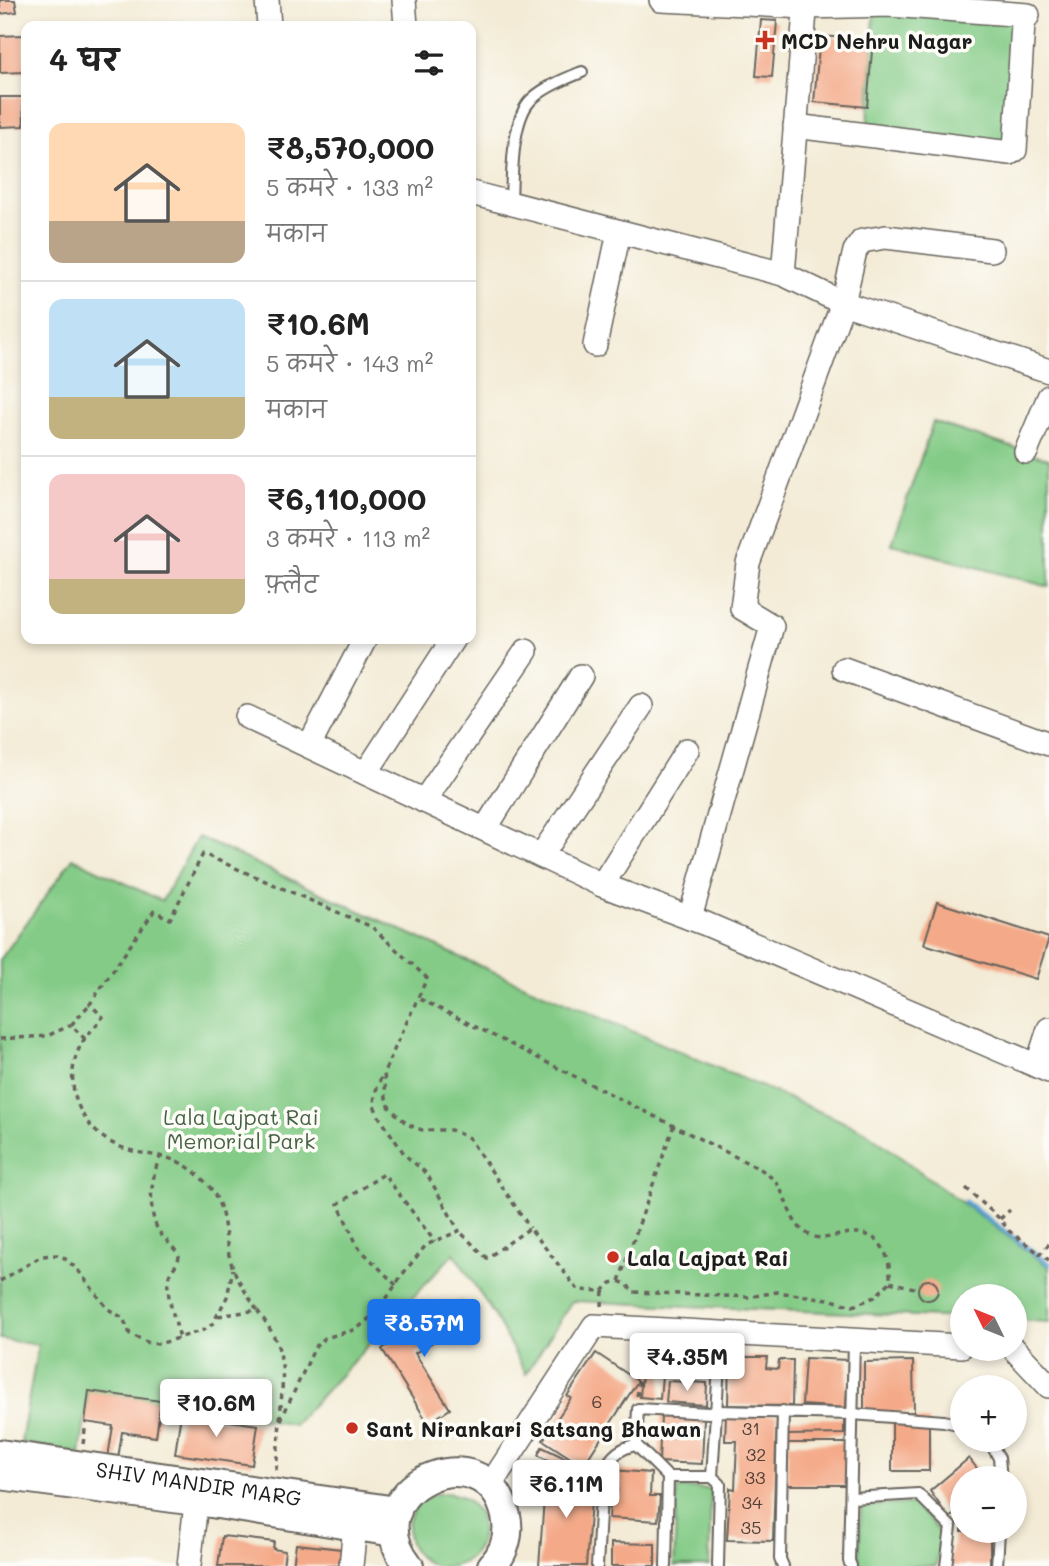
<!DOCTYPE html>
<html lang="hi">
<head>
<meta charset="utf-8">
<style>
	body { margin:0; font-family:Mali,"Playpen Sans Deva",sans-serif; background:#f6f6f6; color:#222; height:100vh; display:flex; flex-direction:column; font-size:26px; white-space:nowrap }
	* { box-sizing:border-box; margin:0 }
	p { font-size:23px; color:#767676 }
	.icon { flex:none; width:38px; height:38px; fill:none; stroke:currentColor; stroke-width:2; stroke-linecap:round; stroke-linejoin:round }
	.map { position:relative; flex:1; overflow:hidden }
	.details { position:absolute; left:21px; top:21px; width:455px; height:623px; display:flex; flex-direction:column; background:#fff; border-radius:14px; box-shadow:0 4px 10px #0003 }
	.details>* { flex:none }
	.needle { width:46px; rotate:313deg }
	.fabs { position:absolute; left:950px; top:1284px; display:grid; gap:14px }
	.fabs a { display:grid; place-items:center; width:77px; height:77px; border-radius:50%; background:#fff; box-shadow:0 4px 10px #0003; font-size:35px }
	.price { position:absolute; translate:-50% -60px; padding:0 16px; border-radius:7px; background:#fff; color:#222; font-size:23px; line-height:46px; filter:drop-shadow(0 2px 4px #0008) }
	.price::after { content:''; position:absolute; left:50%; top:42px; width:21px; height:16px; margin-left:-10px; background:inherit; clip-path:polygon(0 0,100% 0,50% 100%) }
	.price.active { background:#1a73e8; color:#fff }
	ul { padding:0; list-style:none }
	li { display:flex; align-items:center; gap:21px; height:175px; padding:0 28px }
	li+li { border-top:2px solid #e0e0e0 }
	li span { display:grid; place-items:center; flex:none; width:196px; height:140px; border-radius:14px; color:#555 }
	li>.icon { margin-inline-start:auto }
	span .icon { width:84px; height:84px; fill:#fffc; stroke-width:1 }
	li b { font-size:30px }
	h2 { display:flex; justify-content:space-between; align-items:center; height:84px; padding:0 28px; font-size:30px }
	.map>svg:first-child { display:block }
	.green { fill:#83cb86; stroke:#507451; stroke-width:2 }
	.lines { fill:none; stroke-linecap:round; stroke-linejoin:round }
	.stream { stroke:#58a1cf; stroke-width:5 }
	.building { fill:#f4aa89 }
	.service-casing { stroke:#67645d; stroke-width:14 }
	.minor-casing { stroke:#67645d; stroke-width:26 }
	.tertiary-casing { stroke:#67645d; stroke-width:32 }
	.path { stroke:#67645d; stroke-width:3.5; stroke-dasharray:5 5; stroke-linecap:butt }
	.service { stroke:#fff; stroke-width:10 }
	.minor { stroke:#fff; stroke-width:23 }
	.tertiary { stroke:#fff; stroke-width:28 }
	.poi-dot { fill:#c8321e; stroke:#fdfcf7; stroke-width:2.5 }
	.labels { text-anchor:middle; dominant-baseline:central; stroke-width:7; stroke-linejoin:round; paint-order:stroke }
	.number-label { font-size:18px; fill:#524037 }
	.poi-label { font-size:21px; font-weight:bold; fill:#1c1c1c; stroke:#fdfcf7; text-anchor:start }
	.park-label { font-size:21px; fill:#456246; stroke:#fdfcf7 }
	.street-label { font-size:21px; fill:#1c1c1c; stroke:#fdfcf7 }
</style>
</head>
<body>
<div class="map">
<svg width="1049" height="1566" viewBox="0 0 1049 1566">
	<rect width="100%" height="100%" fill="#fdfcf7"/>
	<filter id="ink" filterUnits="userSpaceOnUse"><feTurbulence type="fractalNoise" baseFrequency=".0143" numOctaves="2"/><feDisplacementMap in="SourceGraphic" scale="14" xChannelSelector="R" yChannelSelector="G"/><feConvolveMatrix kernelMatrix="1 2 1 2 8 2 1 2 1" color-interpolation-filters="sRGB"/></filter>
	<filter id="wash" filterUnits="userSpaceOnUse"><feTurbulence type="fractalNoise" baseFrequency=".00686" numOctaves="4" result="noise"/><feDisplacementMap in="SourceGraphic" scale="28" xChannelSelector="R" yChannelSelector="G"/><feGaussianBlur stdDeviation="1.57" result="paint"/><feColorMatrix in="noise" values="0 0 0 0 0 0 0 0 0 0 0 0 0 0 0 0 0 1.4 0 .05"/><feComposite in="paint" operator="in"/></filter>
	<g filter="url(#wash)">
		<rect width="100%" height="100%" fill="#f3ebd6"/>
		<!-- green -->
		<g class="green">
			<polygon points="874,11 1020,13 1012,145 868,127"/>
			<polygon points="933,422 1049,459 1049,587 892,544"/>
			<polygon points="198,837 471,962 865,1131 1049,1267 1049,1322 1015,1320 1015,1297 962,1297 962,1318 572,1301 526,1374 494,1315 454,1253 294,1425 161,1401 89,1392 80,1454 21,1442 38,1345 0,1339 0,960 73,858 162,901"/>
			<polygon points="677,1488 711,1489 709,1566 674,1566"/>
			<circle cx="445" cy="1530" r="37"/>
			<polygon points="914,1504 942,1534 936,1566 860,1566 859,1562 861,1506"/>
		</g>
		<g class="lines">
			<!-- stream -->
			<polyline class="stream" points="965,1202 1049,1264"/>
		</g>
		<g id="blocks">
			<!-- building -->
			<g class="building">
				<polygon points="0,0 15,0 17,12 0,14"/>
				<polygon points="761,20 777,21 772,77 756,76"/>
				<polygon points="24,35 25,72 0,73 0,36"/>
				<polygon points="820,36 873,40 867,107 814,102"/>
				<polygon points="0,97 23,97 24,126 0,127"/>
				<polygon points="937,902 1049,938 1036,979 924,944"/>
				<circle cx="928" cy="1290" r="10"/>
				<polygon points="461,1300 472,1318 415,1353 450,1409 428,1423 382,1349"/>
				<polygon points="596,1353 638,1381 583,1466 543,1440 571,1398 567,1396"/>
				<rect x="668" y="1356" width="37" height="21"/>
				<polygon points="729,1357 767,1357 766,1368 778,1369 779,1360 793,1360 792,1406 728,1405"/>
				<polygon points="805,1358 848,1360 846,1408 802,1405"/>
				<polygon points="913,1361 914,1412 864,1413 864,1362"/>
				<polygon points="643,1362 663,1363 660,1399 640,1397"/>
				<polygon points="668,1381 707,1383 706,1405 666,1402"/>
				<polygon points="89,1391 161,1401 156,1437 122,1432 118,1459 108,1457 113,1426 85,1422"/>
				<polygon points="181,1414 258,1425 252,1465 175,1454"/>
				<polygon points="726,1414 777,1415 773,1541 727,1540 730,1488 735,1489 737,1441 725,1441"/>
				<polygon points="661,1416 704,1418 702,1464 659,1462"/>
				<polygon points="844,1418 844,1434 788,1435 788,1419"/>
				<rect x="892" y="1420" width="37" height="51"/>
				<polygon points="788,1443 846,1443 846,1485 787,1485"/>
				<polygon points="542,1447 584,1467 584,1473 553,1471 554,1464 538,1455"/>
				<polygon points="969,1458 985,1479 962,1479 962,1515 960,1510 949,1518 930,1491"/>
				<polygon points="611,1470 651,1473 650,1496 660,1496 658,1521 609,1518 611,1493 617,1494 618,1484 610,1484"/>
				<polygon points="546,1472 593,1475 586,1566 539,1566"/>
				<polygon points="957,1522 962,1523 962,1531 990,1531 990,1566 949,1566"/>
				<polygon points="222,1536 274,1542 273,1549 285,1551 283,1566 218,1566"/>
				<polygon points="611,1543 655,1544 655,1566 611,1566"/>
				<polygon points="296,1544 341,1549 339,1566 293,1566"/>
			</g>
		</g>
	</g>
	<g filter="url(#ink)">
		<use href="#blocks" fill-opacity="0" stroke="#67645d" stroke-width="2"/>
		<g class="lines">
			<!-- service casing -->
			<g class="service-casing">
				<g id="service">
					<path d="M511,204C512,177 511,116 533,98C547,86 565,79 582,72"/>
					<polyline points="783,1411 780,1559 783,1566"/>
					<polyline points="989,1440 999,1458 1001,1479"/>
					<polyline points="668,1477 636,1445 638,1409 709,1413 717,1411 852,1414 944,1421 962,1425"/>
					<polyline points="712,1477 721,1333"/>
					<polyline points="851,1498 918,1494 951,1527 946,1566"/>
					<path d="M597,1566L602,1479C606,1461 617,1448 636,1445"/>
					<polyline points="666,1566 668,1477 712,1477 720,1484 718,1566"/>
					<polyline points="851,1566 849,1561 854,1340"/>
					<polyline points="997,1566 999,1531"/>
				</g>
			</g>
			<!-- minor casing -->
			<g class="minor-casing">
				<g id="minor">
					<polyline points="267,0 269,26"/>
					<polyline points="404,0 406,26"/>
					<polyline points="661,0 806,7 890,5 1028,15 1023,24 1015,150 1010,153 795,126"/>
					<polyline points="471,193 783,274 843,303 1049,371"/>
					<polyline points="783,274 806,0"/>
					<polyline points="595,345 619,232"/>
					<polyline points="1026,452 1049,397"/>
					<polyline points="844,669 1049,744"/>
					<polyline points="247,717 602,885 706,924 1049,1071"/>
					<polyline points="309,746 365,639"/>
					<polyline points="366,773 453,639"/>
					<polyline points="424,801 526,651"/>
					<polyline points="485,829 581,676"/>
					<polyline points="541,856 641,706"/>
					<polyline points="602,885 687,750"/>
					<polyline points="690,918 772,626 742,608 748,563 843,303 855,251 862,241 886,237 992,250"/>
					<polyline points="1037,1066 1049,1029"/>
					<polyline points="1014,1349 1049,1386"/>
					<polyline points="489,1487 594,1326 962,1346"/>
					<polyline points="189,1566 196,1503"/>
					<polyline points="351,1566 355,1526"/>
				</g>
			</g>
			<!-- tertiary casing -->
			<g class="tertiary-casing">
				<g id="tertiary">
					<path id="s1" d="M0,1454L397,1511"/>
					<polyline points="0,1475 211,1503 394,1532"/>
					<path d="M409,1566C348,1489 486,1427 506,1516C510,1534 505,1552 492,1566"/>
				</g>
			</g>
			<!-- path -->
			<g class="path">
				<path d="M420,999L762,1170C767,1174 774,1179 778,1185C787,1199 790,1222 805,1232C820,1244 835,1234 852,1233C882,1231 891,1258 890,1282L875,1297L853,1306L828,1299L777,1292L749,1297L632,1292L628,1285L619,1281L611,1283L603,1291L578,1290L530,1228L487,1258L459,1231"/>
				<polyline points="0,1039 47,1036 71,1025"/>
				<polyline points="85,1039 71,1025 89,1005"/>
				<path d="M161,1155C151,1176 147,1209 158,1230C164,1240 174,1246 179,1256C178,1265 172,1268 169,1276C164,1290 176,1323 180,1338"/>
				<polyline points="966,1188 1000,1219 1009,1231 1040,1254"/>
				<polyline points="1000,1219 1010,1210"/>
				<polyline points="1049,1244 1040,1254 1049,1260"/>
				<polyline points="0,1281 42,1256 57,1255 63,1257 77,1269 108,1309 123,1318 130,1334 149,1343 159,1344 207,1329 213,1323 227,1297 233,1269"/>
				<polyline points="619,1281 674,1125"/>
				<polyline points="890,1282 918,1289"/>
				<polyline points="396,1285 358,1247 338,1204 384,1174 435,1242"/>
				<polyline points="602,1306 603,1291"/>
				<path d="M257,1310C249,1297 239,1283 233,1268C222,1240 229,1208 207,1184C173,1147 155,1162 116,1145C81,1129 63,1087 78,1051C83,1038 94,1028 103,1017L90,1004L154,911L170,919L203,854L372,927L427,978L384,1072L386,1098L390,1108L407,1124L422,1130H451L469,1138L530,1228"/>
				<path d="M218,1316L257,1310C289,1352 283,1370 280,1420"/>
				<polyline points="637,1396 640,1380"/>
				<polyline points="83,1444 86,1423"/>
				<polyline points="276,1470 280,1422 315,1347 325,1338 357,1329 379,1310 402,1275 426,1245 459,1231 427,1174 405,1155 378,1115 374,1105 375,1093 383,1073"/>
			</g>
			<!-- service -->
			<use href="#service" class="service"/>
			<!-- minor -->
			<use href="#minor" class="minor"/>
			<!-- tertiary -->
			<use href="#tertiary" class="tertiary"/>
		</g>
	</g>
	<!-- markers -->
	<g class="poi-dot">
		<path d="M761.5 29.5h7v7h7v7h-7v7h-7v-7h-7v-7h7z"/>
		<circle cx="613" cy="1257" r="7"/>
		<circle cx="352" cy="1428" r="7"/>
	</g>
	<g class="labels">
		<!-- number labels -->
		<g class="number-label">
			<text x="597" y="1401">6</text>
			<text x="751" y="1428">31</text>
			<text x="756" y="1454">32</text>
			<text x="755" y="1477">33</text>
			<text x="752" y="1502">34</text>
			<text x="751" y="1527">35</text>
		</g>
		<!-- poi labels -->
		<g class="poi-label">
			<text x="781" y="40">MCD Nehru Nagar</text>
			<text x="627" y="1257">Lala Lajpat Rai</text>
			<text x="366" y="1428">Sant Nirankari Satsang Bhawan</text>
		</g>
		<!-- park labels -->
		<g class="park-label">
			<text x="241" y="1116">Lala Lajpat Rai<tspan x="241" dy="24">Memorial Park</tspan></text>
		</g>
		<!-- street labels -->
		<g class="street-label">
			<text stroke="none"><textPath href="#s1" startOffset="201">SHIV MANDIR MARG</textPath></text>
		</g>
	</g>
</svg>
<div class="fabs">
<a><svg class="needle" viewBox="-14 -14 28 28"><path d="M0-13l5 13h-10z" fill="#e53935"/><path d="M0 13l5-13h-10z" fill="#767676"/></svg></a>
<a>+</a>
<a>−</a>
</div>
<b class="price active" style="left:424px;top:1359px">₹8.57M</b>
<b class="price" style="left:687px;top:1393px">₹4.35M</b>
<b class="price" style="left:216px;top:1439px">₹10.6M</b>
<b class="price" style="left:566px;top:1520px">₹6.11M</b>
<section class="details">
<h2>4 घर<svg class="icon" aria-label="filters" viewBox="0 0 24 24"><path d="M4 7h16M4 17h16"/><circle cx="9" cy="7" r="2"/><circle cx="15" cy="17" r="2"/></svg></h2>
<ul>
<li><span style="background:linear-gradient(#ffd9b3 70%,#b9a48a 0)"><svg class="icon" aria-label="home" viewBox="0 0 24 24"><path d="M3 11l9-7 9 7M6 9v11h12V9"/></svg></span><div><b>₹8,570,000</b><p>5 कमरे · 133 m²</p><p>मकान</p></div></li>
<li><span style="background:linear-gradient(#bfe0f5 70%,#c2b280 0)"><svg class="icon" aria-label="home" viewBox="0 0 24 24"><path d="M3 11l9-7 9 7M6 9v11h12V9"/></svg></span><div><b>₹10.6M</b><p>5 कमरे · 143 m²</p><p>मकान</p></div></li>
<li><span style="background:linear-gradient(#f6c9c9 75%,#c2b280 0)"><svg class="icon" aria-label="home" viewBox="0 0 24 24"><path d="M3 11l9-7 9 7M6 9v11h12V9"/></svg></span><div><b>₹6,110,000</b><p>3 कमरे · 113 m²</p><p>फ़्लैट</p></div></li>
</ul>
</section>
</div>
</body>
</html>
